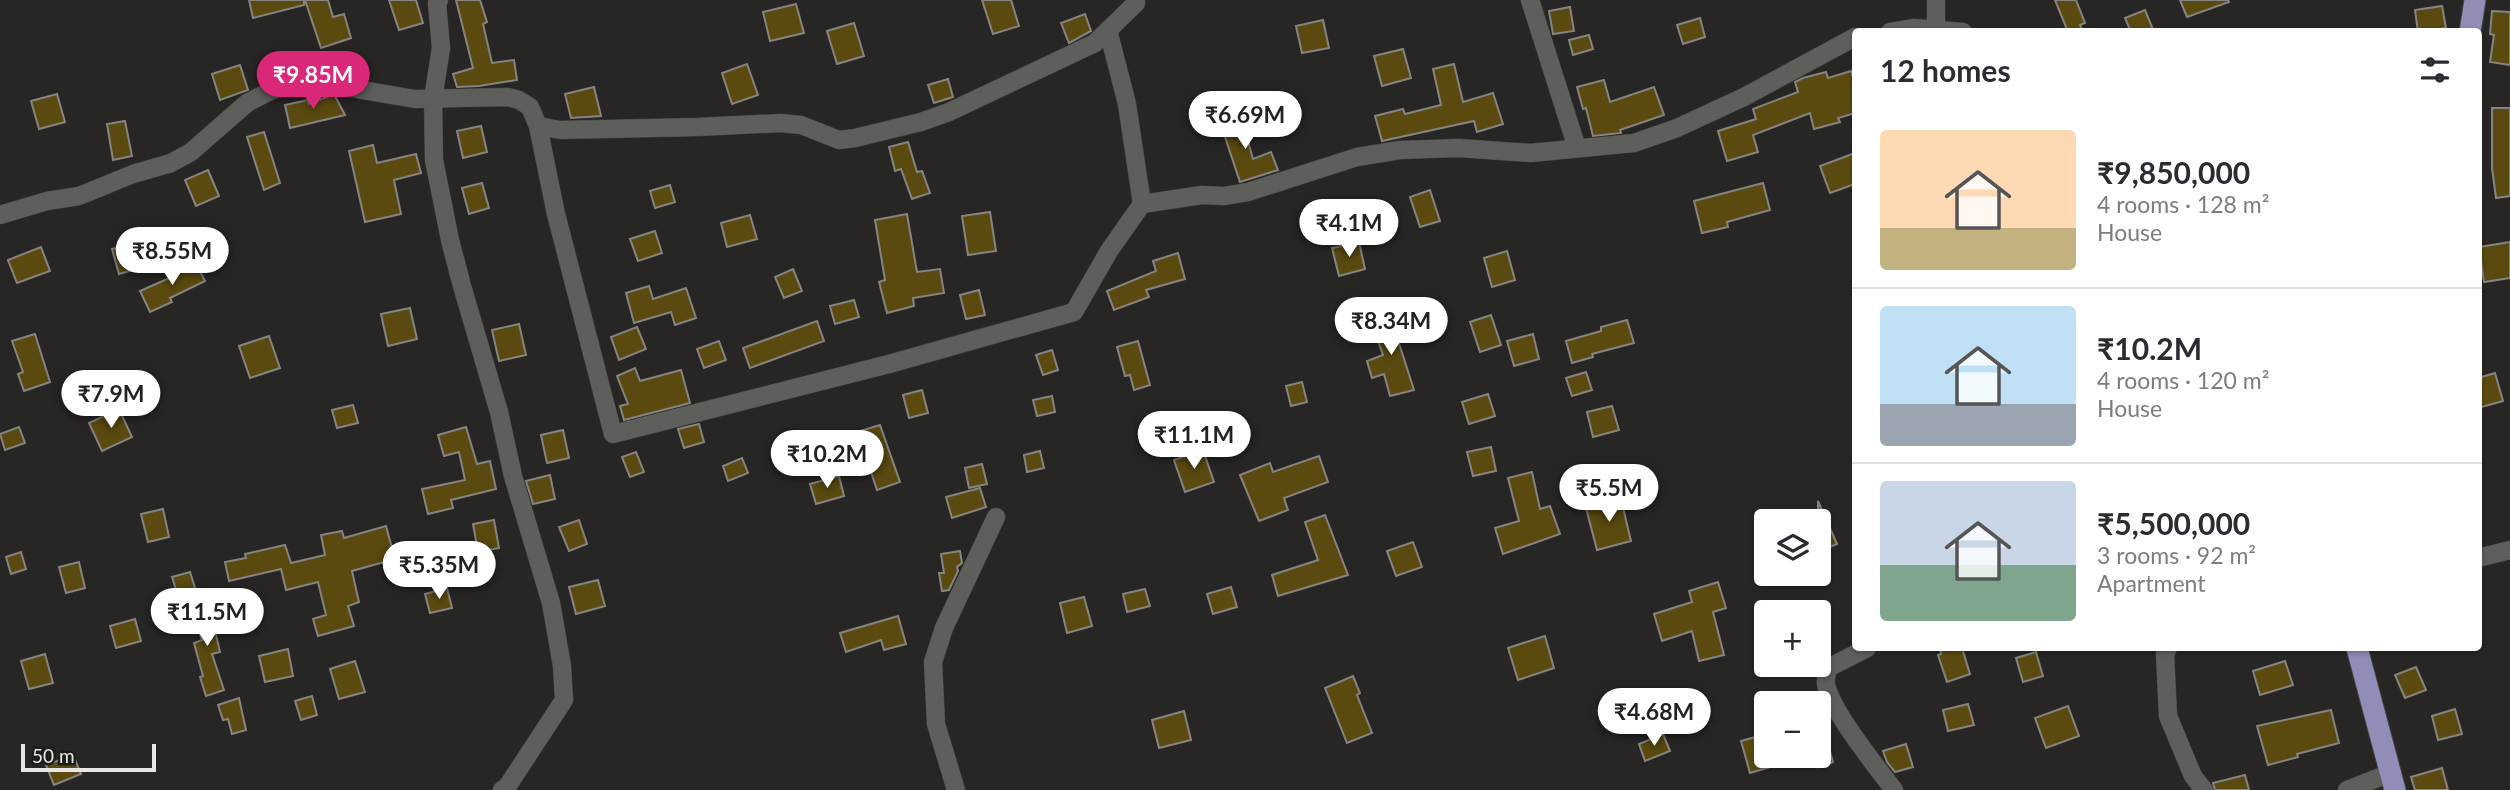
<!DOCTYPE html>
<html lang="en">
<head>
<meta charset="utf-8">
<style>
	body { margin:0; font-family:Lato,sans-serif; background:#f7f7f7; color:#2b2b33; height:100vh; display:flex; flex-direction:column; font-size:26px; white-space:nowrap }
	* { box-sizing:border-box; margin:0 }
	p { font-size:23px; color:#7c7c81 }
	.icon { flex:none; width:38px; height:38px; fill:none; stroke:currentColor; stroke-width:2; stroke-linecap:round; stroke-linejoin:round }
	.map { position:relative; flex:1; overflow:hidden }
	.sheet { position:absolute; left:1852px; top:28px; width:630px; height:623px; display:flex; flex-direction:column; background:#fff; border-radius:7px; box-shadow:0 2px 5px #0004 }
	.sheet>* { flex:none }
	.fabs { position:absolute; left:1754px; top:509px; display:grid; gap:14px }
	.fabs a { display:grid; place-items:center; width:77px; height:77px; border-radius:7px; background:#fff; box-shadow:0 2px 5px #0004; font-size:35px }
	.scale { position:absolute; left:21px; bottom:18px; width:135px; box-sizing:border-box; padding-left:7px; border:4px solid #e8e7e6; border-top:0; font-size:19px; line-height:24px; white-space:nowrap; color:#e8e7e6; -webkit-text-stroke:5px #1d1d1b; paint-order:stroke }
	.price { position:absolute; translate:-50% -60px; padding:0 16px; border-radius:24px; background:#fff; color:#222; font-size:23px; line-height:46px; filter:drop-shadow(0 2px 4px #0008) }
	.price::after { content:''; position:absolute; left:50%; top:42px; width:21px; height:16px; margin-left:-10px; background:inherit; clip-path:polygon(0 0,100% 0,50% 100%) }
	.price.on { background:#db2777; color:#fff }
	ul { padding:0; list-style:none }
	li { display:flex; align-items:center; gap:21px; height:175px; padding:0 28px }
	li+li { border-top:2px solid #e1e1e2 }
	li span { display:grid; place-items:center; flex:none; width:196px; height:140px; border-radius:7px; color:#555 }
	li>.icon { margin-inline-start:auto }
	span .icon { width:84px; height:84px; fill:#fffc; stroke-width:1 }
	li b { font-size:30px }
	h2 { display:flex; justify-content:space-between; align-items:center; height:84px; padding:0 28px; font-size:30px }
	.map>svg:first-child { display:block }
	.building { fill:#5a4a0f; stroke:#858482; stroke-width:2 }
	.lines { fill:none; stroke-linecap:round; stroke-linejoin:round }
	.minor-casing { stroke:#444341; stroke-width:19 }
	.major-casing { stroke:#444341; stroke-width:23 }
	.minor { stroke:#5e5e5b; stroke-width:18 }
	.major { stroke:#928db7; stroke-width:21 }
</style>
</head>
<body>
<div class="map">
<svg width="2510" height="790" viewBox="0 0 2510 790">
	<rect width="100%" height="100%" fill="#272624"/>
	<!-- building -->
	<g class="building">
		<polygon points="249,0 304,0 304,5 253,18"/>
		<polygon points="305,0 328,0 333,17 344,14 351,38 321,48"/>
		<polygon points="389,0 416,0 423,23 399,30"/>
		<polygon points="456,0 480,0 487,22 483,24 492,63 514,60 517,80 479,86 457,87 453,74 473,68"/>
		<polygon points="982,0 1011,0 1019,26 993,34"/>
		<polygon points="2055,0 2076,0 2085,23 2080,25 2083,32 2068,32"/>
		<polygon points="2180,0 2228,0 2229,2 2187,17"/>
		<polygon points="796,4 804,33 770,41 763,12"/>
		<polygon points="2442,6 2446,28 2418,32 2415,10"/>
		<polygon points="1570,7 1574,31 1553,34 1549,11"/>
		<polygon points="2145,10 2154,32 2131,32 2125,18"/>
		<polygon points="2492,11 2510,12 2510,65 2490,62 2494,35 2490,34"/>
		<polygon points="1085,14 1091,31 1069,43 1061,23"/>
		<polygon points="1700,18 1705,37 1683,44 1677,25"/>
		<polygon points="1323,20 1329,48 1302,53 1296,26"/>
		<polygon points="854,23 864,56 837,64 827,31"/>
		<polygon points="1589,35 1593,49 1573,55 1569,40"/>
		<polygon points="1403,49 1411,78 1382,86 1374,56"/>
		<polygon points="747,64 758,95 732,104 722,73"/>
		<polygon points="1454,64 1463,102 1493,93 1503,124 1477,132 1474,121 1382,141 1375,116 1403,109 1405,114 1441,105 1433,69"/>
		<polygon points="240,65 248,90 220,100 212,74"/>
		<polygon points="1851,71 1855,83 1855,113 1838,118 1840,122 1814,129 1810,113 1753,135 1758,152 1727,161 1718,131 1756,119 1753,109 1798,92 1795,82 1803,78 1826,72 1828,78"/>
		<polygon points="948,79 953,97 934,103 928,85"/>
		<polygon points="1604,80 1610,102 1654,87 1664,115 1620,130 1621,133 1593,136 1586,108 1583,109 1577,87"/>
		<polygon points="594,87 601,116 571,118 565,94"/>
		<polygon points="57,94 65,122 39,129 31,101"/>
		<polygon points="334,94 345,115 290,128 285,105 308,100 309,104"/>
		<polygon points="2492,108 2510,108 2510,196 2496,198 2492,168"/>
		<polygon points="1240,113 1253,159 1271,152 1278,170 1240,182 1219,119"/>
		<polygon points="125,121 132,156 113,160 107,124"/>
		<polygon points="481,126 487,152 463,158 457,131"/>
		<polygon points="264,132 280,183 264,190 247,137"/>
		<polygon points="908,142 917,172 922,171 930,193 912,199 901,169 895,171 889,147"/>
		<polygon points="373,145 377,163 416,154 421,173 394,180 401,214 365,222 349,151"/>
		<polygon points="1855,153 1855,184 1830,193 1820,166"/>
		<polygon points="208,170 219,196 196,206 185,180"/>
		<polygon points="482,183 489,208 469,214 462,188"/>
		<polygon points="1763,183 1770,210 1727,222 1728,227 1702,233 1694,201"/>
		<polygon points="670,185 675,202 655,208 650,191"/>
		<polygon points="1430,190 1440,221 1420,227 1410,197"/>
		<polygon points="990,212 996,251 968,255 962,216"/>
		<polygon points="907,214 917,272 940,269 944,293 913,298 914,306 887,313 879,282 885,280 875,220"/>
		<polygon points="750,215 757,239 727,247 721,223"/>
		<polygon points="655,231 662,253 638,261 630,239"/>
		<polygon points="1359,242 1365,269 1339,276 1332,248"/>
		<polygon points="2510,242 2510,278 2484,282 2479,247"/>
		<polygon points="133,243 140,268 119,274 112,249"/>
		<polygon points="41,247 50,271 17,283 8,260"/>
		<polygon points="1507,251 1515,280 1492,287 1484,258"/>
		<polygon points="1178,253 1185,279 1146,290 1149,297 1114,310 1107,291 1156,271 1153,261"/>
		<polygon points="195,261 205,281 170,298 172,302 150,312 140,291 174,276 172,272"/>
		<polygon points="793,269 802,291 784,298 775,277"/>
		<polygon points="649,286 653,299 686,288 696,318 675,325 671,312 634,323 626,293"/>
		<polygon points="979,290 985,315 966,319 960,295"/>
		<polygon points="854,300 859,317 835,324 830,306"/>
		<polygon points="410,308 417,339 388,346 381,314"/>
		<polygon points="1398,315 1405,334 1397,337 1414,390 1390,396 1384,374 1372,378 1367,361 1383,355 1372,324"/>
		<polygon points="1491,315 1501,345 1480,352 1470,322"/>
		<polygon points="1627,320 1634,343 1592,354 1593,357 1572,363 1566,341 1601,331 1601,327"/>
		<polygon points="817,321 824,341 750,368 743,348"/>
		<polygon points="519,324 526,355 499,361 492,330"/>
		<polygon points="637,327 646,349 619,360 611,337"/>
		<polygon points="35,334 50,382 24,391 18,374 23,372 12,341"/>
		<polygon points="1533,334 1539,359 1514,366 1507,341"/>
		<polygon points="269,336 280,368 250,378 239,346"/>
		<polygon points="719,341 726,360 704,368 697,349"/>
		<polygon points="1138,341 1150,385 1134,390 1130,375 1125,376 1117,347"/>
		<polygon points="1052,350 1058,370 1043,375 1036,355"/>
		<polygon points="635,368 640,381 681,370 690,403 624,420 620,406 628,404 617,376"/>
		<polygon points="1586,372 1592,390 1572,396 1566,378"/>
		<polygon points="2495,373 2503,401 2478,408 2478,378"/>
		<polygon points="1302,382 1307,402 1291,406 1286,386"/>
		<polygon points="922,390 928,413 909,418 903,395"/>
		<polygon points="1488,394 1495,416 1469,424 1462,402"/>
		<polygon points="1052,396 1055,412 1037,416 1033,400"/>
		<polygon points="353,405 358,423 337,428 332,410"/>
		<polygon points="1612,406 1619,430 1593,437 1587,412"/>
		<polygon points="119,409 132,437 102,451 89,423"/>
		<polygon points="699,424 704,442 684,448 678,429"/>
		<polygon points="880,425 900,482 877,490 864,451 853,454 847,435"/>
		<polygon points="19,427 25,443 5,450 0,434"/>
		<polygon points="466,427 477,464 490,461 496,489 451,500 453,508 428,514 422,489 465,480 459,452 444,456 438,435"/>
		<polygon points="563,430 569,458 547,463 541,435"/>
		<polygon points="1491,447 1496,471 1473,476 1467,452"/>
		<polygon points="1203,450 1214,482 1185,492 1174,460"/>
		<polygon points="1040,451 1044,468 1027,472 1024,455"/>
		<polygon points="636,452 644,472 630,477 622,457"/>
		<polygon points="1319,456 1328,482 1284,498 1288,510 1259,521 1240,475 1270,463 1273,472"/>
		<polygon points="742,458 748,473 728,481 723,466"/>
		<polygon points="982,464 987,484 969,488 965,468"/>
		<polygon points="1532,472 1540,509 1550,506 1560,534 1503,554 1495,528 1519,521 1508,478"/>
		<polygon points="550,475 555,499 533,504 526,481"/>
		<polygon points="839,476 844,496 816,504 810,484"/>
		<polygon points="980,488 986,507 952,518 946,497"/>
		<polygon points="1621,499 1631,541 1597,550 1586,508"/>
		<polygon points="1818,501 1837,544 1818,552"/>
		<polygon points="163,509 169,537 148,542 141,514"/>
		<polygon points="1325,515 1348,575 1278,596 1272,575 1318,560 1305,522"/>
		<polygon points="494,520 499,548 478,552 473,524"/>
		<polygon points="579,520 587,544 569,551 559,527"/>
		<polygon points="386,526 395,559 352,571 359,602 348,606 354,626 318,636 313,619 326,615 318,582 286,590 281,569 229,581 225,562 246,558 245,554 285,545 291,563 325,555 321,535 342,531 344,538"/>
		<polygon points="1413,542 1422,567 1396,576 1387,551"/>
		<polygon points="960,551 962,563 957,567 958,571 949,590 942,591 939,573 944,573 941,554"/>
		<polygon points="21,552 26,569 11,574 6,557"/>
		<polygon points="79,562 85,588 66,593 59,567"/>
		<polygon points="190,572 197,594 179,599 172,577"/>
		<polygon points="598,580 605,606 576,614 569,587"/>
		<polygon points="1718,582 1726,608 1713,612 1724,655 1699,661 1692,631 1662,641 1654,614 1692,602 1689,591"/>
		<polygon points="1231,587 1237,607 1213,614 1207,594"/>
		<polygon points="447,588 452,608 430,613 425,594"/>
		<polygon points="1145,589 1150,606 1127,612 1123,594"/>
		<polygon points="1084,597 1092,626 1067,633 1060,603"/>
		<polygon points="206,600 216,625 214,626 220,652 212,654 224,690 206,696 200,677 203,676 194,643 202,640 189,606"/>
		<polygon points="898,616 906,644 884,650 881,640 846,652 840,633"/>
		<polygon points="135,619 141,641 116,648 110,626"/>
		<polygon points="1545,636 1554,668 1518,680 1508,648"/>
		<polygon points="1940,648 1962,648 1970,674 1947,682 1938,655 1941,654"/>
		<polygon points="288,649 293,676 265,682 259,656"/>
		<polygon points="2036,652 2043,676 2023,682 2016,658"/>
		<polygon points="45,654 53,683 29,689 21,661"/>
		<polygon points="355,661 365,692 339,699 330,669"/>
		<polygon points="2285,661 2293,685 2260,695 2253,671"/>
		<polygon points="2416,667 2426,690 2405,698 2395,675"/>
		<polygon points="1353,676 1360,693 1357,695 1372,733 1347,743 1325,688"/>
		<polygon points="312,696 317,715 301,720 295,701"/>
		<polygon points="239,698 246,730 232,734 228,719 223,720 218,705"/>
		<polygon points="1968,704 1974,725 1948,731 1943,710"/>
		<polygon points="2068,706 2079,736 2046,748 2035,718"/>
		<polygon points="2455,709 2462,734 2438,740 2432,716"/>
		<polygon points="2331,710 2339,743 2297,754 2298,757 2268,765 2257,726"/>
		<polygon points="1184,711 1191,740 1159,748 1152,720"/>
		<polygon points="1818,724 1822,724 1833,762 1818,767"/>
		<polygon points="1663,734 1670,751 1645,761 1639,744"/>
		<polygon points="1766,734 1766,756 1793,756 1794,760 1750,773 1741,741"/>
		<polygon points="1906,744 1913,767 1895,772 1887,762 1883,751"/>
		<polygon points="73,755 81,774 54,785 46,765"/>
		<polygon points="2442,768 2448,790 2415,790 2411,777"/>
		<polygon points="2245,775 2249,790 2215,790 2213,783"/>
	</g>
	<g class="lines">
		<!-- minor casing -->
		<g class="minor-casing">
			<g id="minor">
				<polyline points="439,0 437,3 441,48 433,99 434,160 450,240 462,286 499,412 513,476 551,603 562,666 564,700 507,787 502,790"/>
				<polyline points="1530,0 1577,148"/>
				<polyline points="1936,0 1936,30"/>
				<polyline points="1108,30 1127,104 1142,204"/>
				<polyline points="1890,32 1914,28 1963,32"/>
				<polyline points="538,126 560,130 697,127 781,123 801,125 839,140 855,138 921,122 949,112 1095,43 1136,3 1136,0"/>
				<polyline points="0,215 47,201 79,196 133,174 171,163 191,152 247,103 270,91 296,83 325,80 362,90 415,99 508,97 519,100 530,107 538,126 556,214 613,434 889,364 1074,312 1109,251 1142,204 1202,195 1224,196 1248,192 1357,157 1400,150 1459,148 1531,153 1634,143 1677,128 1744,97 1855,37"/>
				<polyline points="2478,558 2510,550"/>
				<path d="M1867,648L1828,668C1827,674 1825,679 1826,684C1831,711 1876,766 1894,790"/>
				<polyline points="2168,648 2165,654 2168,716 2193,776 2204,790"/>
				<polyline points="956,790 936,724 933,662 944,628 996,517"/>
				<polyline points="2347,790 2390,773"/>
			</g>
		</g>
		<!-- major casing -->
		<g class="major-casing">
			<g id="major">
				<polyline points="2470,32 2475,0"/>
				<polyline points="2357,648 2395,790"/>
			</g>
		</g>
		<!-- minor -->
		<use href="#minor" class="minor"/>
		<!-- major -->
		<use href="#major" class="major"/>
	</g>
</svg>
<div class="fabs">
<a><svg class="icon" aria-label="layers" viewBox="0 0 24 24"><path d="M12 4l9 5-9 5-9-5zM3 14l9 5 9-5"/></svg></a>
<a>+</a>
<a>−</a>
</div>
<div class="scale">50 m</div>
<b class="price on" style="left:313px;top:111px">₹9.85M</b>
<b class="price" style="left:1245px;top:151px">₹6.69M</b>
<b class="price" style="left:1349px;top:259px">₹4.1M</b>
<b class="price" style="left:172px;top:287px">₹8.55M</b>
<b class="price" style="left:1391px;top:357px">₹8.34M</b>
<b class="price" style="left:111px;top:430px">₹7.9M</b>
<b class="price" style="left:1194px;top:471px">₹11.1M</b>
<b class="price" style="left:827px;top:490px">₹10.2M</b>
<b class="price" style="left:1609px;top:524px">₹5.5M</b>
<b class="price" style="left:439px;top:601px">₹5.35M</b>
<b class="price" style="left:207px;top:648px">₹11.5M</b>
<b class="price" style="left:1654px;top:748px">₹4.68M</b>
<section class="sheet">
<h2>12 homes<svg class="icon" aria-label="filters" viewBox="0 0 24 24"><path d="M4 7h16M4 17h16"/><circle cx="9" cy="7" r="2"/><circle cx="15" cy="17" r="2"/></svg></h2>
<ul>
<li><span style="background:linear-gradient(#ffd9b3 70%,#c2b280 0)"><svg class="icon" aria-label="home" viewBox="0 0 24 24"><path d="M3 11l9-7 9 7M6 9v11h12V9"/></svg></span><div><b>₹9,850,000</b><p>4 rooms · 128 m²</p><p>House</p></div></li>
<li><span style="background:linear-gradient(#bfe0f5 70%,#9aa5b1 0)"><svg class="icon" aria-label="home" viewBox="0 0 24 24"><path d="M3 11l9-7 9 7M6 9v11h12V9"/></svg></span><div><b>₹10.2M</b><p>4 rooms · 120 m²</p><p>House</p></div></li>
<li><span style="background:linear-gradient(#c9d6e8 60%,#7fa58c 0)"><svg class="icon" aria-label="home" viewBox="0 0 24 24"><path d="M3 11l9-7 9 7M6 9v11h12V9"/></svg></span><div><b>₹5,500,000</b><p>3 rooms · 92 m²</p><p>Apartment</p></div></li>
</ul>
</section>
</div>
</body>
</html>
